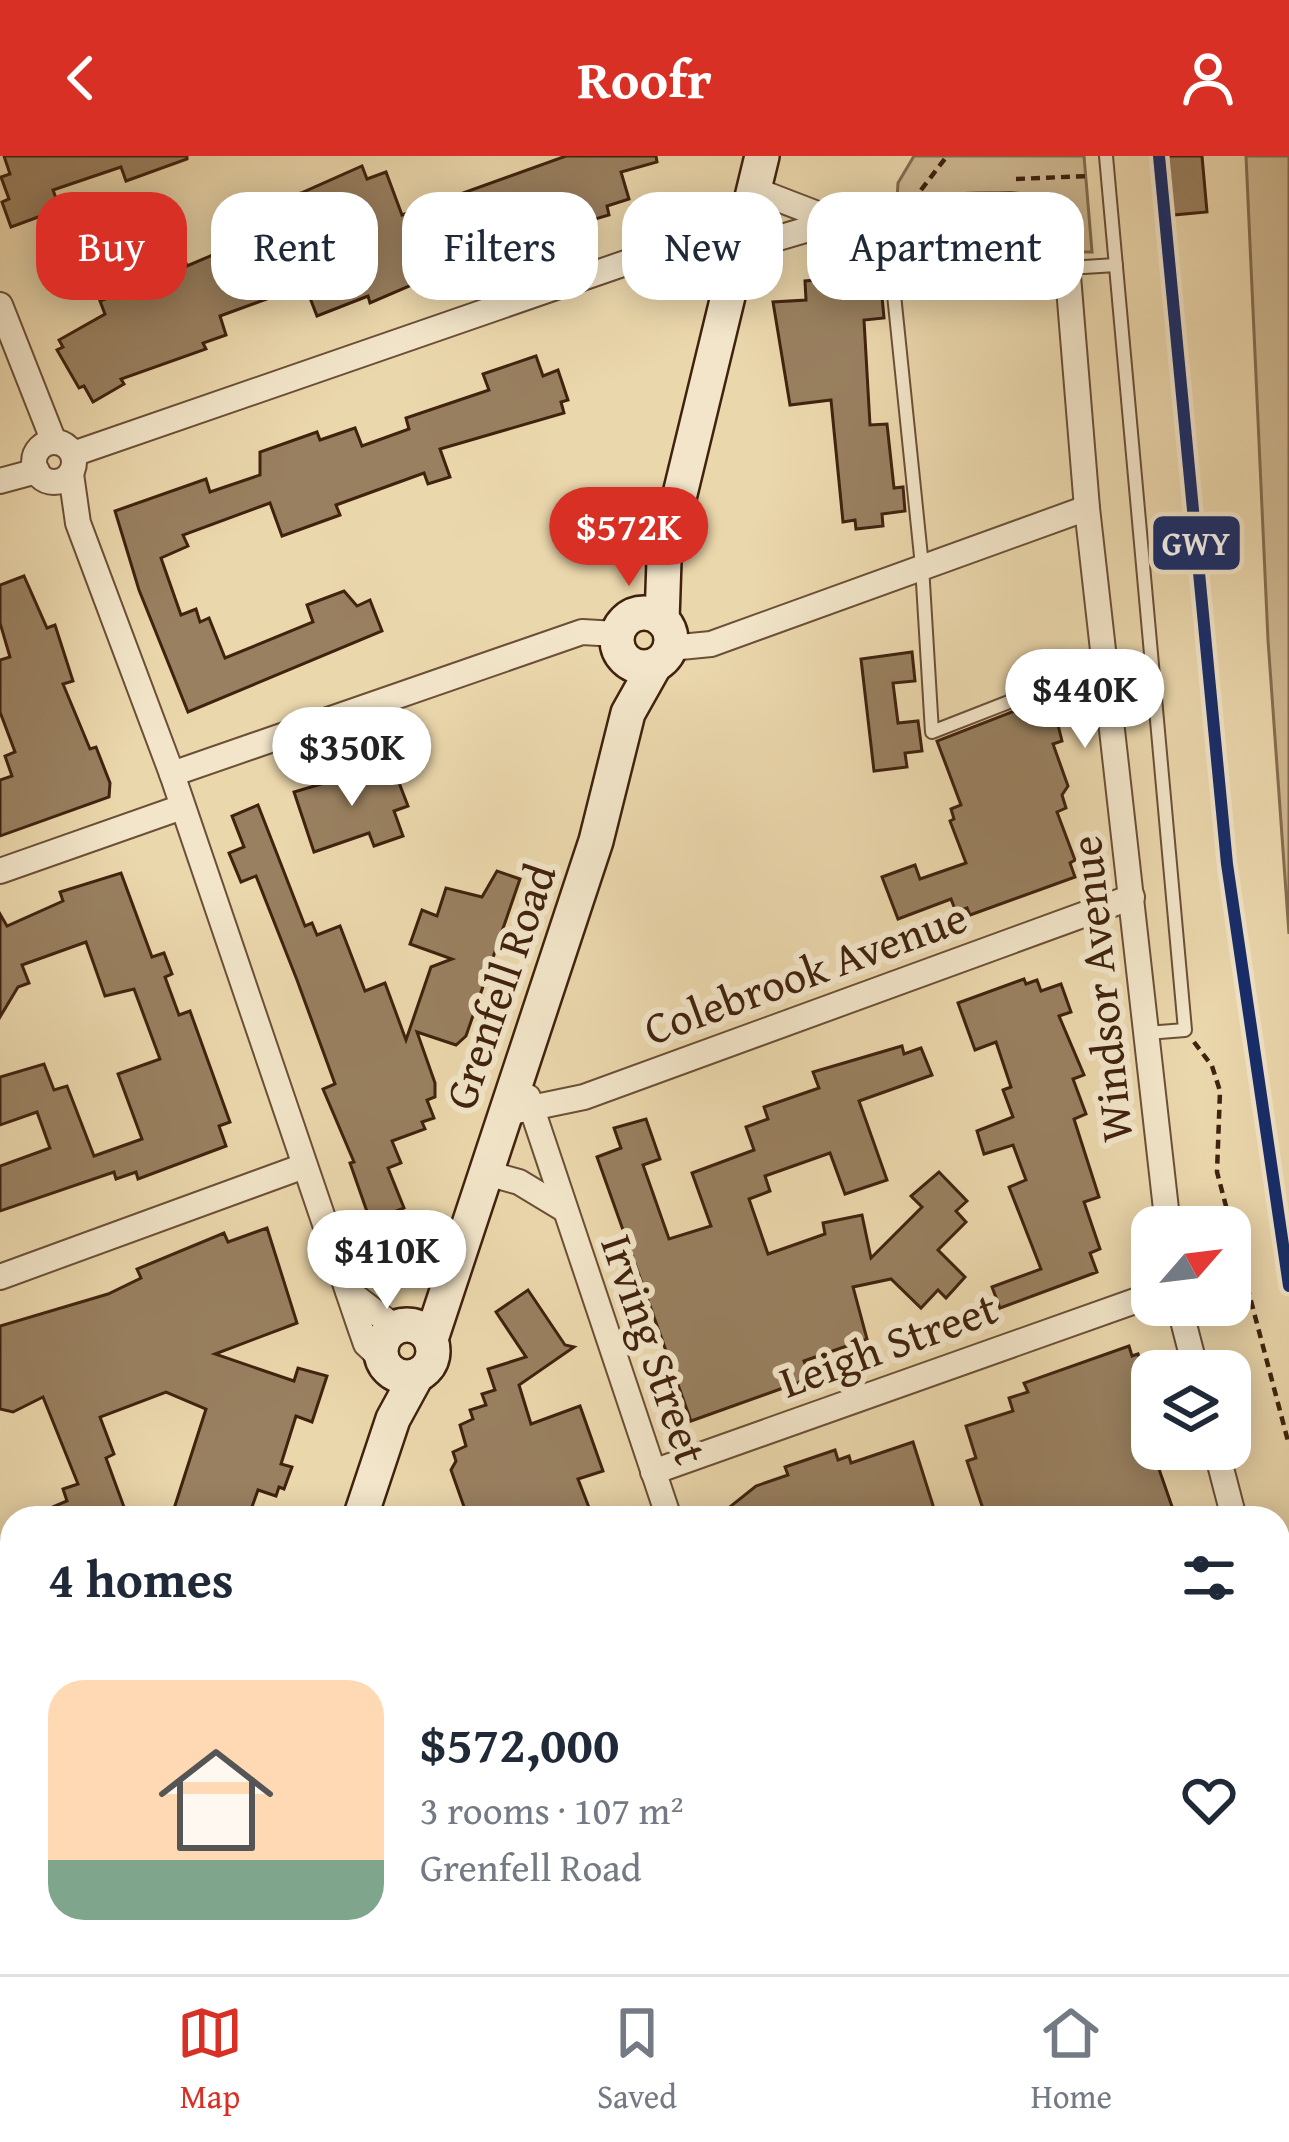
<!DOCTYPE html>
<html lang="en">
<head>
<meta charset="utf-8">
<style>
	body { margin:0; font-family:"Gentium Book Plus",serif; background:#f2f2f3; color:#1f2937; height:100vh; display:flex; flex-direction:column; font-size:45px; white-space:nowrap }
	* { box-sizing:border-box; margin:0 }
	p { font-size:39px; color:#747a83 }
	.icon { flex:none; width:66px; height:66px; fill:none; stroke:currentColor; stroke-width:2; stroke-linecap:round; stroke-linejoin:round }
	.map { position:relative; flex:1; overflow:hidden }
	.panel { position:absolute; left:0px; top:1350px; width:1290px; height:468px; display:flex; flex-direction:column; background:#fff; border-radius:36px 36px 0 0; box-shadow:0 6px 30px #0003 }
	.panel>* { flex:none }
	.banner { position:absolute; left:36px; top:36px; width:1218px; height:108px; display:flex; gap:24px }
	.needle { width:78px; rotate:62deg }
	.tools { position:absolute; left:1131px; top:1050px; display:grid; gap:24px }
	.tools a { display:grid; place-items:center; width:120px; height:120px; border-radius:24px; background:#fff; box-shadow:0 6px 30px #0003; font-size:60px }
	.price { position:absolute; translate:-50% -102px; padding:0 27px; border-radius:42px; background:#fff; color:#222; font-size:39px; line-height:78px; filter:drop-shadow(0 3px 6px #0008) }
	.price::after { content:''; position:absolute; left:50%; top:72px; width:36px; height:27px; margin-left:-18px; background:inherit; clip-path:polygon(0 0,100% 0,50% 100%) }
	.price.selected { background:#d93025; color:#fff }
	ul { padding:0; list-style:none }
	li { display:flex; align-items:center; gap:36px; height:300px; padding:0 48px }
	li span { display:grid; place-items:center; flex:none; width:336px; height:240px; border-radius:36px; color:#555 }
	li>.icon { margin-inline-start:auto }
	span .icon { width:144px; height:144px; fill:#fffc; stroke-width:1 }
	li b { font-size:51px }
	h2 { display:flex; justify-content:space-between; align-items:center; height:144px; padding:0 48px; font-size:51px }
	.pill { padding:0 42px; border-radius:36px; background:#fff; box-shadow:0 6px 30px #0003; font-size:42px; line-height:108px }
	.pill.selected { background:#d93025; color:#fff }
	header { display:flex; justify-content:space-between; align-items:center; height:156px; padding:0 48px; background:#d93025; color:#fff; font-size:54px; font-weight:700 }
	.menu { display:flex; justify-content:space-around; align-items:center; height:168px; border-top:3px solid #e0e1e3; background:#fff; font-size:33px; color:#747a83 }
	.menu a { display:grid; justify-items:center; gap:6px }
	.menu .selected { color:#d93025 }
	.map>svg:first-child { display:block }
	.green { fill:#ceb891; stroke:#876d50; stroke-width:3 }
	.building { fill:#998060; stroke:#40220e; stroke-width:3 }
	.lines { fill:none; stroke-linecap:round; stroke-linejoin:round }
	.lane-casing { stroke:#6b4f36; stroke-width:16 }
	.street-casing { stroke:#6b4f36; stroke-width:28 }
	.secondary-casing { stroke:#40220e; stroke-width:38 }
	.path { stroke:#40220e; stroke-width:4.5; stroke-dasharray:9 6; stroke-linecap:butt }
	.lane { stroke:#f2e5c9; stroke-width:12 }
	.street { stroke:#f2e5c9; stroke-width:24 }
	.secondary { stroke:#f2e5c9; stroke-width:33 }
	.rail-1-casing { stroke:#f2e5c9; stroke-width:21 }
	.rail-1 { stroke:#152c6b; stroke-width:12 }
	.labels { text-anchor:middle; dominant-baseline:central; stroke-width:12; stroke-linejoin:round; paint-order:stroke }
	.street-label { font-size:45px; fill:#40220e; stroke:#f2e5c9 }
	.line-badge { stroke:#f2e5c9; stroke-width:4.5 }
	.badge-label { font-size:33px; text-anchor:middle; font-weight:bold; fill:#fff }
</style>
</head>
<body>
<header><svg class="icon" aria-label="back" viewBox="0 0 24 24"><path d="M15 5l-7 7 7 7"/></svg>Roofr<svg class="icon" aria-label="person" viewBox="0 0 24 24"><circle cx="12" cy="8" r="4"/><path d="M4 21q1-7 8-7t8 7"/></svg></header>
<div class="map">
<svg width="1289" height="1818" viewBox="0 0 1289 1818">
	<rect width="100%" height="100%" fill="#ebd7ac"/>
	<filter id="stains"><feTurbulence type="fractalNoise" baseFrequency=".00167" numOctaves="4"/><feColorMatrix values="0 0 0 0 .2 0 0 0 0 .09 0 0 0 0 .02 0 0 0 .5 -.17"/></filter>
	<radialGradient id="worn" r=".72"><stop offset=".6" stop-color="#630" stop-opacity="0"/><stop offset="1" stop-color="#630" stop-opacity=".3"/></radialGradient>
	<!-- green -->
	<g class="green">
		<path d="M914,0H1084L1092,96H1081C1079,11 951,41 897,44L898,27Z"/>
		<polygon points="1246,0 1289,0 1289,778 1268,484"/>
	</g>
	<!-- building -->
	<g class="building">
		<polygon points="4,0 187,0 187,3 126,25 121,11 53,34 60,53 11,71 2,46 9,43 1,21 10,18"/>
		<polygon points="566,0 656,0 657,6 621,16 629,43 607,50 609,59 585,66 582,56 527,75 529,80 447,106 449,113 370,147 368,140 317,160 305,129 220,160 226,179 203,187 206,193 121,223 124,228 93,246 84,230 79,232 57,194 63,191 59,184 105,158 100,145 155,124 138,79 172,67 187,110 222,95 218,84 268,67 261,47 301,37 362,10 367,23 386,16 402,59"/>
		<polygon points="1168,0 1202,0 1207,56 1173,59"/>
		<polygon points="880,119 884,162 864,164 870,269 887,268 894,332 903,331 905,355 882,358 883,370 856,373 855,364 843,366 831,244 790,249 773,146 806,144 805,125"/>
		<polygon points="536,200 543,220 558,214 568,244 561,246 564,257 440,293 450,321 428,328 424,317 336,349 340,359 282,380 270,347 183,379 188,390 161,402 181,459 196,453 200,466 209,462 225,502 313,466 307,449 344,435 357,450 370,444 382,475 188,556 139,434 115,355 206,323 210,336 260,319 260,296 317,276 320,284 355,272 362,290 409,273 406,262 489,234 483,218"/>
		<polygon points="24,420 47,472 55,469 73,525 63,528 90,593 96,591 110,627 109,641 0,680 0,624 12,620 5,600 15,596 0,556 0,504 10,501 0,467 0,429"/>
		<polygon points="912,496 915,525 893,527 898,567 918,565 922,595 905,597 907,611 874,615 861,503"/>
		<polygon points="1053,549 1062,585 1053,588 1068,630 1062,639 1066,652 1057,656 1075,704 1070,707 1075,721 970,759 967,752 956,756 951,743 898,763 882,721 915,709 920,723 966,707 950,665 954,663 951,653 961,649 937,585 1025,551 1028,558"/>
		<polygon points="368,614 371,622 393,614 396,619 408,650 394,655 403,680 374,690 369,677 314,696 294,636"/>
		<polygon points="258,649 305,770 312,767 317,779 340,770 365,835 385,827 406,884 431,811 452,803 410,788 422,754 437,760 446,732 482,741 497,715 520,723 466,880 456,889 417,876 435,927 435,941 427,944 434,962 422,966 425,973 392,985 401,1007 388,1012 404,1052 394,1056 400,1078 378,1087 350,1007 354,1006 323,933 335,928 297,824 256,720 241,726 229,697 244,691 232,660"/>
		<polygon points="121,717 152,801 164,797 172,818 165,821 179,859 190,855 230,966 219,970 226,990 138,1023 136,1016 116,1023 114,1016 0,1055 0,1010 50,992 37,956 0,969 0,921 44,908 54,934 67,930 94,1000 142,983 118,918 160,903 134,833 105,840 86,786 22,809 29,827 18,831 0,861 0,758 7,770 63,745 60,736"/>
		<polygon points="1024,823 1026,828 1037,824 1041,835 1061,828 1071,856 1059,860 1084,919 1073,923 1086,958 1074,963 1099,1041 1084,1046 1100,1093 1090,1097 1097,1116 1000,1152 992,1131 1041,1113 1009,1031 1026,1024 1013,989 984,998 977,975 1013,961 1003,934 1011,931 996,886 975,894 958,847"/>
		<polygon points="902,890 904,898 921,892 932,919 859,945 887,1024 845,1038 830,997 765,1020 770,1035 749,1043 768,1098 825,1078 823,1067 862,1059 871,1102 922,1051 911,1040 939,1016 967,1045 956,1055 966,1066 938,1094 965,1121 946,1142 938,1134 921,1152 891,1123 853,1131 867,1183 804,1205 811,1222 691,1265 597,1001 621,992 614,972 646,963 660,1003 643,1009 669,1083 711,1070 692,1017 754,994 746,971 768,963 764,951 819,932 813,916"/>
		<polygon points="267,1072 297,1167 215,1198 294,1225 298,1212 327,1220 312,1266 296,1260 281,1308 292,1311 284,1333 279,1331 276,1340 258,1334 248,1362 171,1362 206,1253 166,1236 100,1261 114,1298 106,1302 128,1362 27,1362 67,1345 63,1333 78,1328 43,1241 13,1256 0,1253 0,1170 108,1138 141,1122 137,1113 224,1077 228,1086"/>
		<polygon points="528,1134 565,1189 574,1191 519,1229 531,1268 580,1250 603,1315 578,1323 593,1362 468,1362 451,1314 456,1305 453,1296 466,1290 460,1269 473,1263 470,1254 486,1249 482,1238 495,1234 488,1213 526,1201 496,1156"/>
		<polygon points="1129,1190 1132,1200 1138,1198 1146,1220 1152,1293 1176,1362 986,1362 967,1305 976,1302 966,1270 1013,1255 1009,1242 1028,1236 1024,1227"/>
		<polygon points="913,1286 937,1362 716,1362 756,1330 788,1319 785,1311 835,1294 838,1304 849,1300 851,1307"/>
	</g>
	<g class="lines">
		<!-- lane casing -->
		<g class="lane-casing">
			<g id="lane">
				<polyline points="1106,0 1185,874 1147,877"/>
				<polyline points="886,61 922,410 932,576 1073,521 1152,516"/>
				<polyline points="1068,112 1116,109"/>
			</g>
		</g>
		<!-- street casing -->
		<g class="street-casing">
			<g id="street">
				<polyline points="755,34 833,64"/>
				<path d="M737,94L836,65L1009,49C1037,51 1052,58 1065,83L1087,352L1168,1071"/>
				<polyline points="652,101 693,102 732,114"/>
				<polyline points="0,149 54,286"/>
				<circle cx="54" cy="306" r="20"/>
				<polyline points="73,298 643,101 707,74 744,69"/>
				<polyline points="71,318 78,367 172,618 360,1171 366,1188 383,1204"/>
				<polyline points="0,325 37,315"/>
				<polyline points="670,492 711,488 1087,352"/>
				<polyline points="172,618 582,476 617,478"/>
				<polyline points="0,715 182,651"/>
				<polyline points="528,941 669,1362"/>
				<polyline points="502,958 584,941 1132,741"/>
				<polyline points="483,1016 519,1026 562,1052"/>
				<polyline points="0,1121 304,1010"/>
				<polyline points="348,1135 395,1171"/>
				<polyline points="1179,1149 1196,1215"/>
				<polyline points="1216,1293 1234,1362"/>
				<polyline points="653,1316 1152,1139"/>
				<polyline points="0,1514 12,1510"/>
				<polyline points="1278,1521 1289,1550"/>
				<polyline points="355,1806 359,1818"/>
				<polyline points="821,1806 825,1818"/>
			</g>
		</g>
		<!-- secondary casing -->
		<g class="secondary-casing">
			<g id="secondary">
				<circle cx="644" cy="484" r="27"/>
				<polyline points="662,464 664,404 762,0"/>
				<circle cx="407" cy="1195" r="26"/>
				<polyline points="431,1183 596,685 628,557 655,509"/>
				<polyline points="360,1362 393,1263 417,1219"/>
				<polyline points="205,1818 209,1806"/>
			</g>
		</g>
		<!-- path -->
		<g class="path">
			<polyline points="1016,23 1088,20"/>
			<polyline points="921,34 947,0"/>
			<polyline points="1194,886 1212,910 1220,935 1217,1016 1289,1289"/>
		</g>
		<!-- lane -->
		<use href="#lane" class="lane"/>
		<!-- street -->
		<use href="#street" class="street"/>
		<!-- secondary -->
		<use href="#secondary" class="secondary"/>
		<!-- rail-1 casing -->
		<g class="rail-1-casing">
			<polyline id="rail-1" points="1159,0 1227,708 1289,1130"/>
		</g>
		<!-- rail-1 -->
		<use href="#rail-1" class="rail-1"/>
	</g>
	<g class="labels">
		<!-- street labels -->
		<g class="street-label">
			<text transform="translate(805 816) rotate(-20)">Colebrook Avenue</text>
			<text transform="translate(499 830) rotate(-71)">Grenfell Road</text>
			<text transform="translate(1100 833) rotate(-96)">Windsor Avenue</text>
			<text transform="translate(888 1188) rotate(-20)">Leigh Street</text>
			<text transform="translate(655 1193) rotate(71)">Irving Street</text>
		</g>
	</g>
	<rect class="line-badge" x="1151" y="358" width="91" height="58" rx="12" fill="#152c6b"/>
	<g class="badge-label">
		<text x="1196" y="399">GWY</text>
	</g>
	<rect width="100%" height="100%" filter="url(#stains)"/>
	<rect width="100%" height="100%" fill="url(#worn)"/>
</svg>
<div class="tools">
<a><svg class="needle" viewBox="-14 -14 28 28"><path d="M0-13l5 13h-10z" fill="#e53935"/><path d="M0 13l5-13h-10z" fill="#747a83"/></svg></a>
<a><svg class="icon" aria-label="layers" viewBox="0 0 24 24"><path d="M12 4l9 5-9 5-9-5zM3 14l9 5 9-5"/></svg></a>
</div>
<b class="price selected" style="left:629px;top:433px">$572K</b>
<b class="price" style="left:1085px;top:595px">$440K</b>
<b class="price" style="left:352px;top:653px">$350K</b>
<b class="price" style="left:387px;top:1156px">$410K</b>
<div class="banner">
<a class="pill selected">Buy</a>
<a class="pill">Rent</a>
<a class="pill">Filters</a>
<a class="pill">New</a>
<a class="pill">Apartment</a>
</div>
<section class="panel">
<h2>4 homes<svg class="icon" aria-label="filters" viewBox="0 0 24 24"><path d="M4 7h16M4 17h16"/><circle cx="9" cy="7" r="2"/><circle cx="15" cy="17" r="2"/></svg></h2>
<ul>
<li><span style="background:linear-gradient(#ffd9b3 75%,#7fa58c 0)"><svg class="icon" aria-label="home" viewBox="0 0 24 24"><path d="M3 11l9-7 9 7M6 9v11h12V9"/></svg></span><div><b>$572,000</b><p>3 rooms · 107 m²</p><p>Grenfell Road</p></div><svg class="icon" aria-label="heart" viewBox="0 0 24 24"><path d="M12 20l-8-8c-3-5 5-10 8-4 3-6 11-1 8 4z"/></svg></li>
</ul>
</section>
</div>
<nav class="menu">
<a class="selected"><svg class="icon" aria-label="map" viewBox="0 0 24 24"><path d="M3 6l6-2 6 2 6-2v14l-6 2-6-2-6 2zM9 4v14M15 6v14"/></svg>Map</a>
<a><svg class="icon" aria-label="saved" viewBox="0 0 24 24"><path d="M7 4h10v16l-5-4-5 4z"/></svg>Saved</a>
<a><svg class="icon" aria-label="home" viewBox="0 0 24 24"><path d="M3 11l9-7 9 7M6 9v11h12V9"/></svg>Home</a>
</nav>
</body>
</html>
